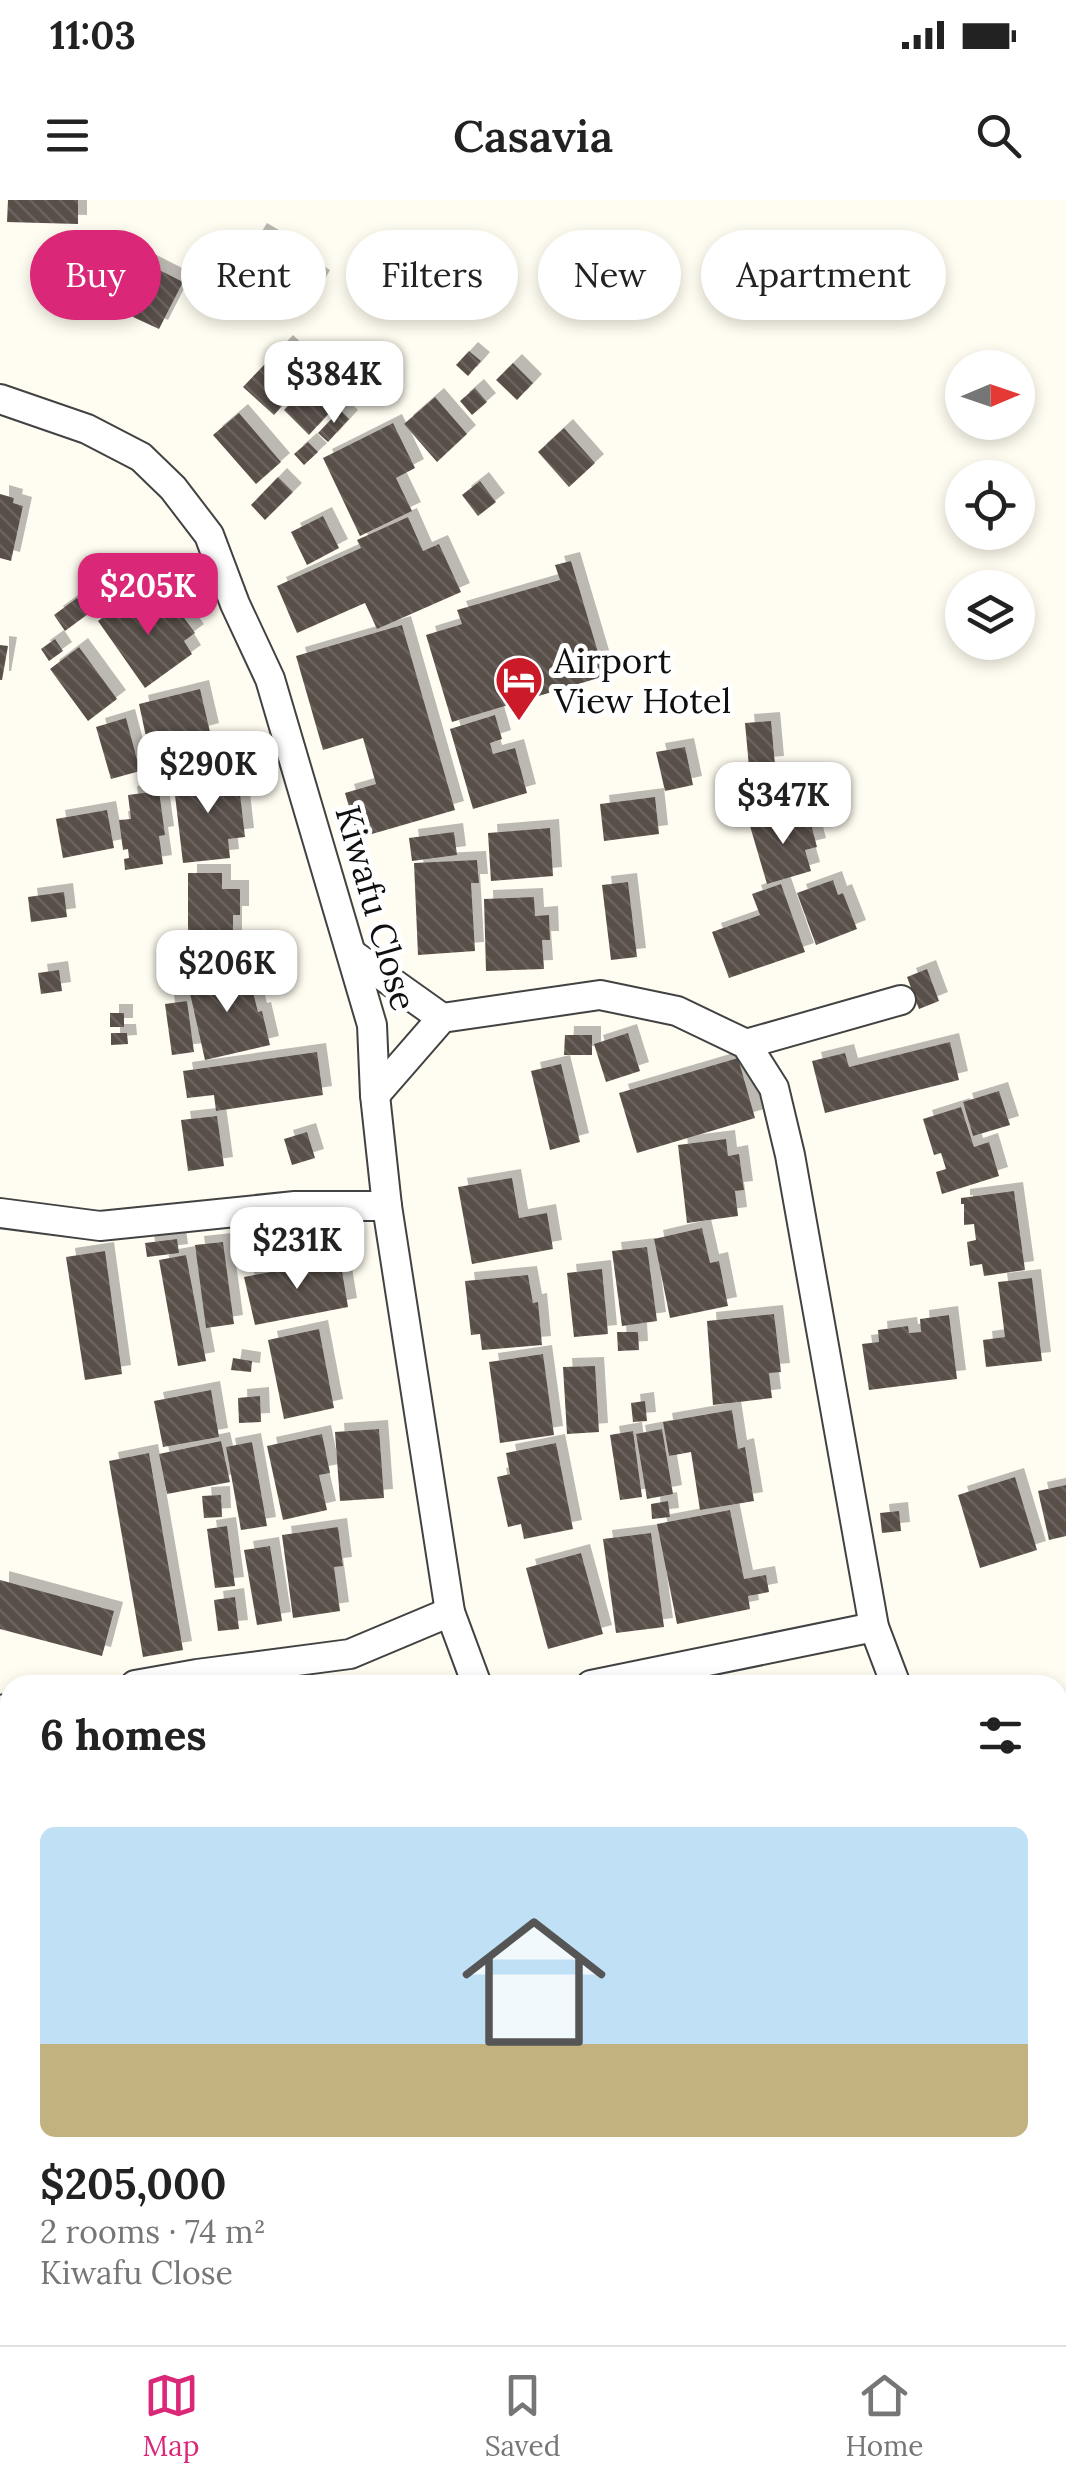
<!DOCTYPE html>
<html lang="en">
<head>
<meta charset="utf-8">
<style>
	body { margin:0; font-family:Lora,serif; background:#f6f6f6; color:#222; height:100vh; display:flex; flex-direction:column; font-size:38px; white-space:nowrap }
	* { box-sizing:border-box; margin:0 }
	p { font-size:32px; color:#767676 }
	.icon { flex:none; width:55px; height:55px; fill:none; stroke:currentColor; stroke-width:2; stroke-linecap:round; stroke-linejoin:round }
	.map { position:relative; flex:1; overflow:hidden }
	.sheet { position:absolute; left:0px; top:1475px; width:1068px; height:670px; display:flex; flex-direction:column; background:#fff; border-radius:30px 30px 0 0; box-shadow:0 5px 15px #0003 }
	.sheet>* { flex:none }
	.banner { position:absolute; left:30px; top:30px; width:1008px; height:90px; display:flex; gap:20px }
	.needle { width:65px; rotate:88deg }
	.fabs { position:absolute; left:945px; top:150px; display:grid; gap:20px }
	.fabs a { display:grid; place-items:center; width:90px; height:90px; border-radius:50%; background:#fff; box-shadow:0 5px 15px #0003; font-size:50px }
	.price { position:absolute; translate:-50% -85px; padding:0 22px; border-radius:20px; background:#fff; color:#222; font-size:32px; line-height:65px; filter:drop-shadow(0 2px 5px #0008) }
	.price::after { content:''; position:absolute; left:50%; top:60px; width:30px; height:22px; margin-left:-15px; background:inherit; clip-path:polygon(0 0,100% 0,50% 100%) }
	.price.on { background:#db2777; color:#fff }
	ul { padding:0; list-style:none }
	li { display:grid; align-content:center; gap:20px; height:530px; padding:0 40px }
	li+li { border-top:2px solid #e0e0e0 }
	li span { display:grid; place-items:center; height:310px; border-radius:15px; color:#555 }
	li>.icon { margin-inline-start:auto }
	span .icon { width:180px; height:180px; fill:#fffc; stroke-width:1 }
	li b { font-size:42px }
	h2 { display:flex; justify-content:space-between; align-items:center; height:120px; padding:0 40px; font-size:42px }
	.tag { padding:0 35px; border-radius:45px; background:#fff; box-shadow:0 5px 15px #0003; font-size:35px; line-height:90px }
	.tag.on { background:#db2777; color:#fff }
	.status { display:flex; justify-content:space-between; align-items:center; height:70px; padding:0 50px; background:#fff; direction:ltr }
	.status svg { height:28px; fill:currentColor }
	header { display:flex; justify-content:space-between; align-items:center; height:130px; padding:0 40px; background:#fff; font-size:45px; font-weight:600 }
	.tabs { display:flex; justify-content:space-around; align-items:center; height:140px; border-top:2px solid #e0e0e0; background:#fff; font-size:28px; color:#767676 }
	.tabs a { display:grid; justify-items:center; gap:5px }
	.tabs .on { color:#db2777 }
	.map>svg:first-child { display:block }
	.building { fill:url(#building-back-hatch); filter:url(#shadow) }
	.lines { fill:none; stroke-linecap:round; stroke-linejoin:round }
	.street-casing { stroke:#424242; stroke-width:32 }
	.street { stroke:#fff; stroke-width:28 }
	.labels { text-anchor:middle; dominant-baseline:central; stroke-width:10; stroke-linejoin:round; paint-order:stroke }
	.poi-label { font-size:35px; fill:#0f0f0f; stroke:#fff; text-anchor:start }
	.street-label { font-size:35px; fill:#0f0f0f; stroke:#fff }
</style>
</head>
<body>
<div class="status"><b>11:03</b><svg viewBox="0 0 49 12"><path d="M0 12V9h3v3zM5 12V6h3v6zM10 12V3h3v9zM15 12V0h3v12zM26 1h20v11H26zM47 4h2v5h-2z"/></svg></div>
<header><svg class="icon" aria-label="menu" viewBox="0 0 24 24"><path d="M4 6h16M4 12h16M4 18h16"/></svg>Casavia<svg class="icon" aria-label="search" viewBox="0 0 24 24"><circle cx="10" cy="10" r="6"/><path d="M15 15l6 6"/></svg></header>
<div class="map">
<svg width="1066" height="2145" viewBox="0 0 1066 2145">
	<defs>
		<pattern id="building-back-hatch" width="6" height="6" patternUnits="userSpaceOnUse" patternTransform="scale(2.5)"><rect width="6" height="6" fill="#594f4a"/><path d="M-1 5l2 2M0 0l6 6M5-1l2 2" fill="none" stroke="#6c6460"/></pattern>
		<filter id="shadow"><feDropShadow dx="9" dy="-9" stdDeviation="0" flood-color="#0004"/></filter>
	</defs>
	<rect width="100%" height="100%" fill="#fffcf1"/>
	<!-- building -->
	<g class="building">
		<polygon points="8,0 78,0 78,24 7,22"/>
		<polygon points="258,32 311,63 307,70 321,79 300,116 231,76"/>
		<polygon points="124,52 183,82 159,129 133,117 138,107 105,90"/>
		<polygon points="284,144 313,171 274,215 243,187"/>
		<polygon points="469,151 481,161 468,176 456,165"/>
		<polygon points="513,163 533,183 517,200 496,180"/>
		<polygon points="314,179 339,202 309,235 284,210"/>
		<polygon points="475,188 487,202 472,215 460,201"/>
		<polygon points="435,197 467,234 437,262 404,224"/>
		<polygon points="340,210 349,219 328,242 318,233"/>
		<polygon points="239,213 281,262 256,284 213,235"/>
		<polygon points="393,223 415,268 396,278 412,311 360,336 323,258"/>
		<polygon points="564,228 595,263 569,287 538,252"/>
		<polygon points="308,242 318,252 304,265 294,254"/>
		<polygon points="278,277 293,292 265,320 251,305"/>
		<polygon points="480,281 496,302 478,316 462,295"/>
		<polygon points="0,294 14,298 13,303 23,306 11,361 0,358"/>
		<polygon points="323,316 339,348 307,365 291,332"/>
		<polygon points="408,317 423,351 439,344 461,392 377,429 365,403 297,433 277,386 361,348 357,340"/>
		<polygon points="571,361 605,476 452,522 426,435 462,424 457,410 560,380 555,365"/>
		<polygon points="138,392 153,413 162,407 170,417 179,411 195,433 184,441 192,454 145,488 98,421"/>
		<polygon points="77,398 88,414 65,431 54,415"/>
		<polygon points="402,425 455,610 358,638 345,593 376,584 363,538 323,550 296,456"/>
		<polygon points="55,439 63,451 49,461 41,449"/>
		<polygon points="0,445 8,446 2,480 0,480"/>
		<polygon points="79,447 117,499 88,521 50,469"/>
		<polygon points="200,489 210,532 199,535 204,559 144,574 138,548 148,546 139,504"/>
		<polygon points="495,515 502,539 490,543 493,554 515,548 527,593 473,609 450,529"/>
		<polygon points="126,518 140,571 111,579 96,527"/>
		<polygon points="771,521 775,565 749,567 745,523"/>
		<polygon points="685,547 693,585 665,591 656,552"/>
		<polygon points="227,572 229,586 239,585 245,637 228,639 230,658 183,663 173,578"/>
		<polygon points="786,578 791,612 728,621 724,587"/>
		<polygon points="159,591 165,635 159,636 163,664 125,670 124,659 129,658 128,649 123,650 119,620 131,619 128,595"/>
		<polygon points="655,597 659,634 604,641 600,604"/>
		<polygon points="107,610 114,648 63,658 56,619"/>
		<polygon points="795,613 799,627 811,624 817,647 805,650 811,671 767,684 750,626"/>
		<polygon points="550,628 553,676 491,681 488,633"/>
		<polygon points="454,632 457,655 412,661 409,638"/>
		<polygon points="477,660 479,683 471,683 475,751 418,755 414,663"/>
		<polygon points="188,673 222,673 222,689 240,689 240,715 233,715 233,754 188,755"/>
		<polygon points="833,680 838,695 843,693 857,729 816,745 797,693"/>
		<polygon points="628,682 637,757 611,760 602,685"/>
		<polygon points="781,684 805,752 729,778 712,732 760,715 752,694"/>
		<polygon points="64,692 67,717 31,722 28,697"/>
		<polygon points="534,697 535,716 549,715 550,740 542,740 544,769 486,771 484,699"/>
		<polygon points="182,758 183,777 165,779 163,759"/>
		<polygon points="238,768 243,790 252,788 258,812 262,811 270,845 205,860 187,780"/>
		<polygon points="927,769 939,801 919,809 907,777"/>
		<polygon points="59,770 62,791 41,794 38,773"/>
		<polygon points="187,801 194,852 172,855 165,804"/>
		<rect x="110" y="813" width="14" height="14"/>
		<polygon points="111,833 127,833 128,844 111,845"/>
		<polygon points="628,833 640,871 606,882 594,844"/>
		<polygon points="565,835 592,835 592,855 564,855"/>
		<polygon points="950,842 959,880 825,913 812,861 845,853 849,867"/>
		<polygon points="317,852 323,895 216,911 214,895 187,898 183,871"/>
		<polygon points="738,858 755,918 637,953 619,893"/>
		<polygon points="561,864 580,942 550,950 531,871"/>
		<polygon points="999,891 1010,925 973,936 963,902"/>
		<polygon points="961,907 974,947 989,942 999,976 942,994 936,972 946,969 941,953 934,955 923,919"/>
		<polygon points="217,916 224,966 188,971 181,920"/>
		<polygon points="307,932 315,958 292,965 284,939"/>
		<polygon points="726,939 728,956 739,954 744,990 735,991 738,1016 687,1023 678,945"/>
		<polygon points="512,978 519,1018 547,1013 553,1049 472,1064 458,987"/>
		<polygon points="1014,991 1025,1070 984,1076 982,1064 970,1066 967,1042 976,1040 974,1024 964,1025 964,1004 961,1004 961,998"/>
		<polygon points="702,1028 710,1063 719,1061 728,1106 670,1118 654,1039"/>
		<polygon points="177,1039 179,1053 147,1057 145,1043"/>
		<polygon points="223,1042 234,1124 206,1128 195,1045"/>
		<polygon points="647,1047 657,1121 622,1126 612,1051"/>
		<polygon points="105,1051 122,1174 85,1180 66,1057"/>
		<polygon points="186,1055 206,1161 178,1166 159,1060"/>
		<polygon points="340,1059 348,1107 255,1125 244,1077"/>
		<polygon points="602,1069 608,1134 574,1137 567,1073"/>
		<polygon points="528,1075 533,1103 538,1102 542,1145 482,1150 480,1134 471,1135 465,1081"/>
		<polygon points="1032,1078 1042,1161 986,1167 983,1140 1005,1137 998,1082"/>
		<polygon points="774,1114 781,1172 769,1173 772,1198 713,1205 707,1121"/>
		<polygon points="949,1115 957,1179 869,1190 862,1144 879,1142 878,1130 908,1126 909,1133 921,1132 920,1119"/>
		<polygon points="319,1129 334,1208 284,1219 268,1140"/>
		<polygon points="617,1132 638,1132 639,1150 618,1151"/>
		<polygon points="543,1154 554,1235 500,1243 489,1162"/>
		<polygon points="233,1158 252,1161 251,1172 231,1170"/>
		<polygon points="595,1166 599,1232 567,1234 563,1167"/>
		<polygon points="211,1190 219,1237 163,1247 154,1201"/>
		<polygon points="260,1196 261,1222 239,1223 238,1198"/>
		<polygon points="645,1201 647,1221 633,1222 631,1203"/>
		<polygon points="732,1210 738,1249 745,1247 754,1301 700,1310 691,1252 669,1256 663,1222"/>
		<polygon points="379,1229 384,1298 340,1301 335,1232"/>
		<polygon points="662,1229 673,1294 647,1299 636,1234"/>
		<polygon points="633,1231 642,1297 620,1300 610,1235"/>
		<polygon points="322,1234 330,1273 319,1275 327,1310 283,1320 267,1246"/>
		<polygon points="221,1241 230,1282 167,1294 159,1254"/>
		<polygon points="252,1242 267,1326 241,1330 226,1247"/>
		<polygon points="556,1243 573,1329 524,1339 521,1324 508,1327 497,1277 510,1274 506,1253"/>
		<polygon points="149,1253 183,1450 143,1457 109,1261"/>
		<polygon points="1015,1277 1037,1350 980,1368 958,1295"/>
		<polygon points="1066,1285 1066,1336 1049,1340 1038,1291"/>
		<polygon points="221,1295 222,1317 204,1318 202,1296"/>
		<polygon points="668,1301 670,1317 652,1319 651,1304"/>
		<polygon points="730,1310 744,1379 766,1375 769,1392 748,1396 750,1409 677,1424 657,1324"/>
		<polygon points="899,1311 901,1331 882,1333 880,1313"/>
		<polygon points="227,1326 235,1386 215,1388 207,1329"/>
		<polygon points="338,1327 343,1366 334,1367 340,1411 293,1418 282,1335"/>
		<polygon points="651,1333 664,1427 616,1433 603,1339"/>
		<polygon points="270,1346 282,1421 257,1425 244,1350"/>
		<polygon points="581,1353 603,1434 548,1449 526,1368"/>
		<polygon points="0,1380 114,1411 102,1456 0,1429"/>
		<polygon points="235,1397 239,1429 218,1431 214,1400"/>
		<polygon points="10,1540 10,1580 0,1583 0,1543"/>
		<polygon points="8,1652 10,1684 0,1685 0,1653"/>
		<polygon points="1066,1660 1066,1735 1058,1736 1058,1662"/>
		<polygon points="10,1718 10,1749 0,1750 0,1719"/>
		<polygon points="10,1870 10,1902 3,1902 0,1871"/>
		<polygon points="37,2135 126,2135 126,2137 38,2145"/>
		<polygon points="233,2135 288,2135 289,2145 234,2145"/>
		<polygon points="308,2135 363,2135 364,2145 309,2145"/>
		<polygon points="455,2135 475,2135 477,2145 457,2145"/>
		<polygon points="890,2135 893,2145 859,2145 859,2144"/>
		<polygon points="923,2135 944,2135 947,2144 926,2145"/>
		<polygon points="951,2135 1014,2135 1017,2145 954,2145"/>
	</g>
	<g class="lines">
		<!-- street casing -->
		<g class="street-casing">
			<g id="street">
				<polyline points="0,199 87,229 141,257 173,288 209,335 235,404 270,479 372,825 375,895 387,1006 450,1412 477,1485"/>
				<polyline points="352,754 442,818"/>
				<polyline points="746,844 901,800"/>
				<polyline points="375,895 442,818 600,795 677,811 746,844 774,888 790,955 874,1427 896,1485"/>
				<polyline points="0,1013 100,1026 295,1006 387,1006"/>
				<polyline points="135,1485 197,1474 350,1454 450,1412"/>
				<polyline points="591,1485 874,1427"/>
				<polyline points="0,1510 10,1508"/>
				<polyline points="1058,1917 1066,1940"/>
				<polyline points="0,1935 10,1933"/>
				<polyline points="688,2135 691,2145"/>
			</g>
		</g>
		<!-- street -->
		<use href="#street" class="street"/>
	</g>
	<!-- icons -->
	<defs>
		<g id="hotel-pin" transform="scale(2.5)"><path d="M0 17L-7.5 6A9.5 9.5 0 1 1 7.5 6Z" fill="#cb1b29" stroke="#fff"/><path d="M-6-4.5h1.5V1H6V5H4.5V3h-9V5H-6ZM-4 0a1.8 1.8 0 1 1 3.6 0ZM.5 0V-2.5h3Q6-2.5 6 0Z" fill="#fff"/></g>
	</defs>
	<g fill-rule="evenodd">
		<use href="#hotel-pin" x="519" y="480"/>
	</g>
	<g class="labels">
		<!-- poi labels -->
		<g class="poi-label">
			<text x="554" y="460">Airport<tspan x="554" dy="40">View Hotel</tspan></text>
		</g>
		<!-- street labels -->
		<g class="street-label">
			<text transform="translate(376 708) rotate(74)">Kiwafu Close</text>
		</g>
	</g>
</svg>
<div class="fabs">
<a><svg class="needle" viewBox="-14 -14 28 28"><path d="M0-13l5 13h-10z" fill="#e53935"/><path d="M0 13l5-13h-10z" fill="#767676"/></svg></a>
<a><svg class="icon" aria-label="locate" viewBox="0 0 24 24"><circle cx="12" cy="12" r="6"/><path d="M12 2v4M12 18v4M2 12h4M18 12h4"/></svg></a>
<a><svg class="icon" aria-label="layers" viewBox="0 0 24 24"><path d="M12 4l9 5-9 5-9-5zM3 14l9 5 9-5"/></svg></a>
</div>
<b class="price" style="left:334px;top:226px">$384K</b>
<b class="price on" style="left:148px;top:438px">$205K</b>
<b class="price" style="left:208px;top:616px">$290K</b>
<b class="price" style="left:783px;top:647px">$347K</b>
<b class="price" style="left:227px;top:815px">$206K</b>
<b class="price" style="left:297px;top:1092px">$231K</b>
<div class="banner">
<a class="tag on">Buy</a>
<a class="tag">Rent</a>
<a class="tag">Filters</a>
<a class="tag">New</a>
<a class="tag">Apartment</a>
</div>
<section class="sheet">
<h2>6 homes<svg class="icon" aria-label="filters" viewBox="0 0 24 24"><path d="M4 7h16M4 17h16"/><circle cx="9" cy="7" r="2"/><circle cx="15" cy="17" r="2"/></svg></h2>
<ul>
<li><span style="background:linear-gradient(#bfe0f5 70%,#c2b280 0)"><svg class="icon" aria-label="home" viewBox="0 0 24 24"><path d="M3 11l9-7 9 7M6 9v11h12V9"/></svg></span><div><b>$205,000</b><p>2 rooms · 74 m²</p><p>Kiwafu Close</p></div></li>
</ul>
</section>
</div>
<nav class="tabs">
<a class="on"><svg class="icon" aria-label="map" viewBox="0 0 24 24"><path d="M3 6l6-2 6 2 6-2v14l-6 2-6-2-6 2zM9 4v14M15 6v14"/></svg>Map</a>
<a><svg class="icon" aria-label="saved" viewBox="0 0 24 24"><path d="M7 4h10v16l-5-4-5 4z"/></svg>Saved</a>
<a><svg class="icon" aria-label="home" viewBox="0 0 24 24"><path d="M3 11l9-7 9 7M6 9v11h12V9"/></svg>Home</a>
</nav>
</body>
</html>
